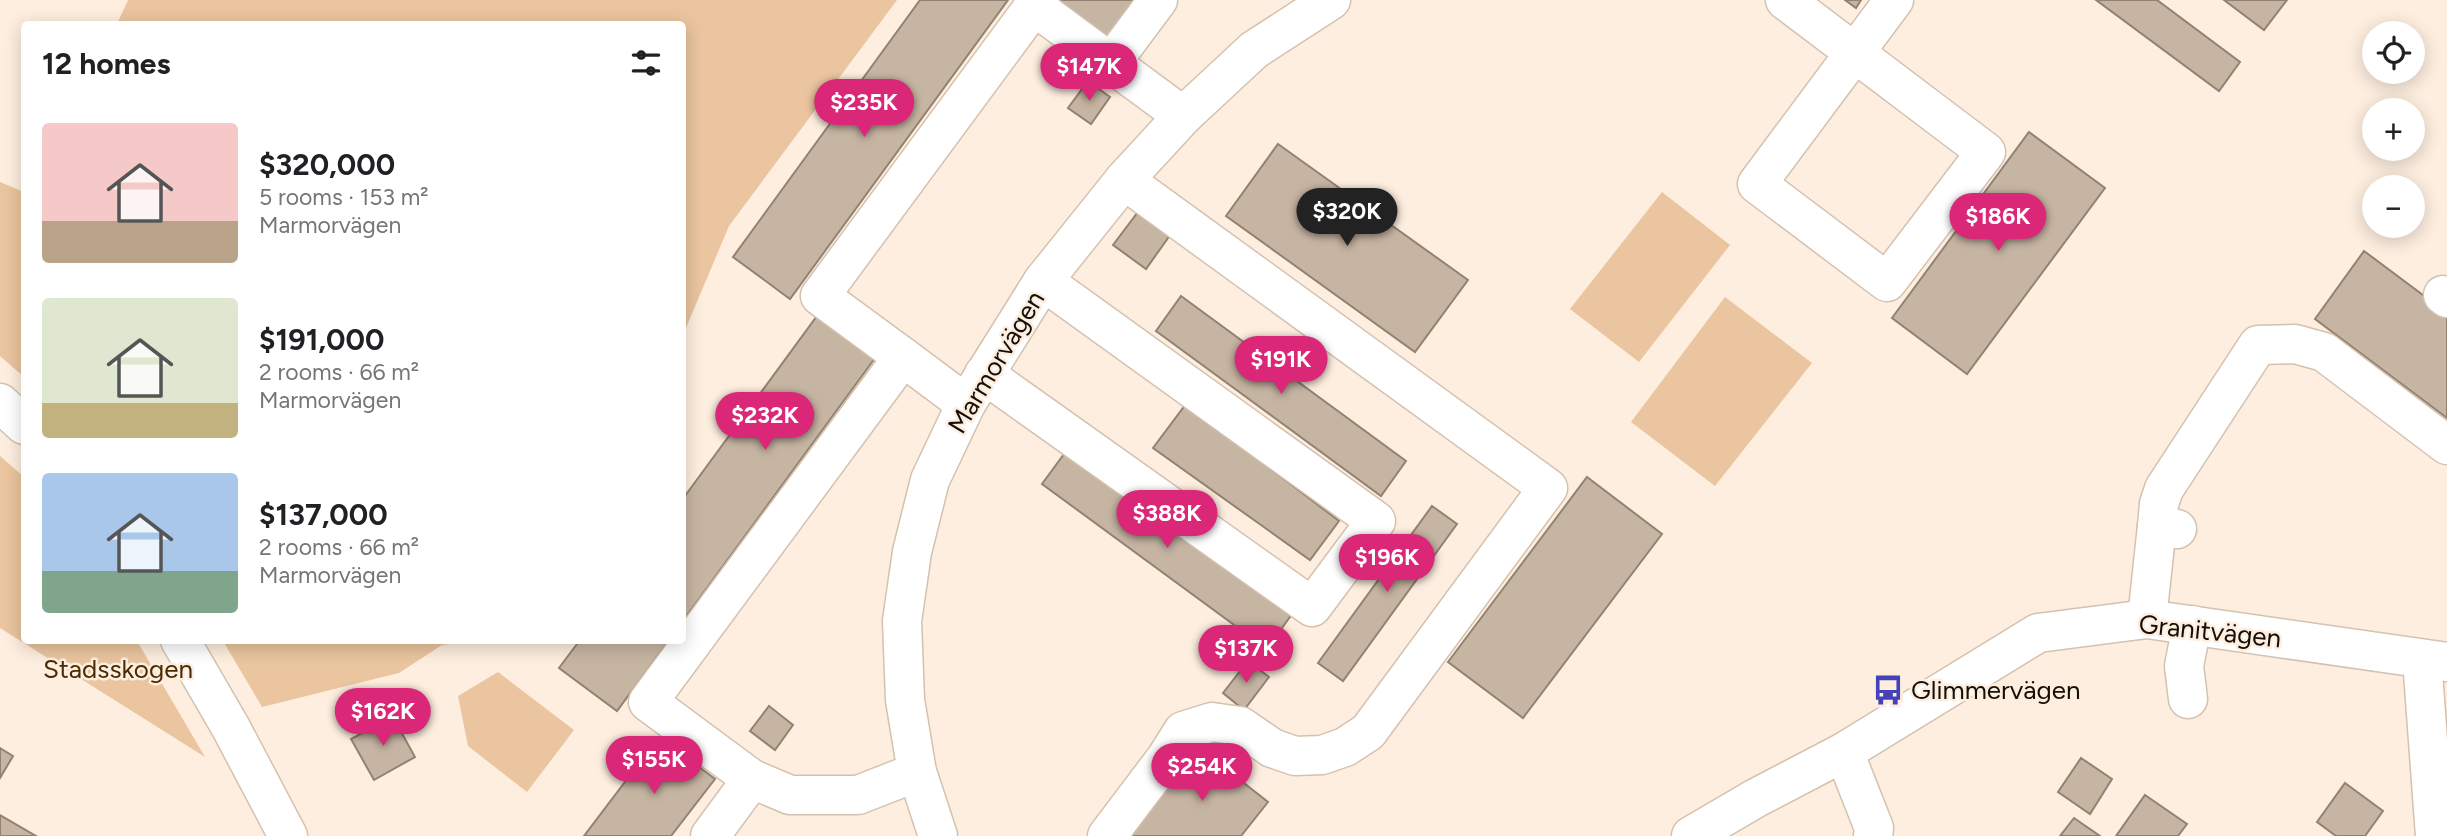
<!DOCTYPE html>
<html lang="en">
<head>
<meta charset="utf-8">
<style>
	body { margin:0; font-family:Figtree,sans-serif; background:#f6f6f6; color:#202124; height:100vh; display:flex; flex-direction:column; font-size:26px; white-space:nowrap }
	* { box-sizing:border-box; margin:0 }
	p { font-size:23px; color:#757577 }
	.icon { flex:none; width:38px; height:38px; fill:none; stroke:currentColor; stroke-width:2; stroke-linecap:round; stroke-linejoin:round }
	.map { position:relative; flex:1; overflow:hidden }
	.details { position:absolute; left:21px; top:21px; width:665px; height:623px; display:flex; flex-direction:column; background:#fff; border-radius:7px; box-shadow:0 4px 18px #0003 }
	.details>* { flex:none }
	.fabs { position:absolute; left:2362px; top:21px; display:grid; gap:14px }
	.fabs a { display:grid; place-items:center; width:63px; height:63px; border-radius:50%; background:#fff; box-shadow:0 4px 18px #0003; font-size:35px }
	.price { position:absolute; translate:-50% -60px; padding:0 16px; border-radius:24px; background:#db2777; color:#fff; font-size:23px; line-height:46px; filter:drop-shadow(0 2px 4px #0008) }
	.price::after { content:''; position:absolute; left:50%; top:42px; width:21px; height:16px; margin-left:-10px; background:inherit; clip-path:polygon(0 0,100% 0,50% 100%) }
	.price.active { background:#222; color:#fff }
	ul { padding:0; list-style:none }
	li { display:flex; align-items:center; gap:21px; height:175px; padding:0 21px }
	li span { display:grid; place-items:center; flex:none; width:196px; height:140px; border-radius:7px; color:#555 }
	li>.icon { margin-inline-start:auto }
	span .icon { width:84px; height:84px; fill:#fffc; stroke-width:1 }
	li b { font-size:30px }
	h2 { display:flex; justify-content:space-between; align-items:center; height:84px; padding:0 21px; font-size:30px }
	.map>svg:first-child { display:block }
	.green { fill:#eac59f }
	.building { fill:#c7b5a3; stroke:#938271; stroke-width:2 }
	.lines { fill:none; stroke-linecap:round; stroke-linejoin:round }
	.minor-casing { stroke:#d4c2af; stroke-width:41 }
	.minor { stroke:#fff; stroke-width:38 }
	.labels { text-anchor:middle; dominant-baseline:central; stroke-width:5; stroke-linejoin:round; paint-order:stroke }
	.street-label { font-size:26px; fill:#150f08; stroke:#fdeedf }
	.park-label { font-size:26px; fill:#4a2c04; stroke:#fdeedf }
	.poi-label { font-size:26px; fill:#150f08; stroke:#fdeedf; text-anchor:start }
</style>
</head>
<body>
<div class="map">
<svg width="2447" height="836" viewBox="0 0 2447 836">
	<rect width="100%" height="100%" fill="#fdeedf"/>
	<!-- green -->
	<g class="green">
		<polygon points="128,0 897,0 729,226 683,335 682,24 117,24"/>
		<polygon points="0,182 24,192 24,377 0,356"/>
		<polygon points="1662,192 1730,245 1639,362 1570,309"/>
		<polygon points="1725,297 1812,363 1715,486 1631,422"/>
		<polygon points="0,456 24,477 24,640 137,641 205,757 0,628"/>
		<polygon points="223,641 473,641 442,645 399,673 262,707"/>
		<polygon points="498,672 574,730 527,792 468,746 458,696"/>
	</g>
	<!-- building -->
	<g class="building">
		<polygon points="920,0 1008,0 790,299 733,257"/>
		<polygon points="1053,0 1136,0 1107,40"/>
		<polygon points="1845,0 1861,0 1856,8"/>
		<polygon points="2096,0 2157,0 2240,62 2219,91"/>
		<polygon points="2224,0 2287,0 2264,30"/>
		<polygon points="1088,81 1110,97 1091,124 1068,108"/>
		<polygon points="2029,132 2105,188 1967,374 1892,318"/>
		<polygon points="1278,144 1468,280 1415,352 1226,216"/>
		<polygon points="1141,208 1173,231 1146,269 1113,245"/>
		<polygon points="2364,251 2447,313 2447,418 2315,319"/>
		<polygon points="1181,296 1406,461 1381,496 1156,331"/>
		<polygon points="817,316 875,358 682,622 682,500"/>
		<polygon points="1186,404 1339,521 1310,560 1153,448"/>
		<polygon points="1067,450 1292,614 1267,649 1042,484"/>
		<polygon points="1587,477 1662,534 1523,718 1448,662"/>
		<polygon points="1432,506 1457,524 1343,681 1318,663"/>
		<polygon points="580,640 669,640 617,711 559,668"/>
		<polygon points="1248,661 1269,677 1244,710 1223,693"/>
		<polygon points="769,706 793,725 775,750 750,731"/>
		<polygon points="393,717 415,757 374,780 351,739"/>
		<polygon points="659,737 715,779 671,836 584,836"/>
		<polygon points="1198,747 1268,802 1241,836 1129,836"/>
		<polygon points="0,748 13,756 0,778"/>
		<polygon points="2081,758 2112,779 2090,814 2058,792"/>
		<polygon points="2345,783 2383,811 2365,836 2336,836 2317,822"/>
		<polygon points="2145,795 2187,824 2178,836 2116,836"/>
		<polygon points="0,815 36,836 0,836"/>
		<polygon points="2074,818 2100,836 2060,836"/>
	</g>
	<g class="lines">
		<!-- minor casing -->
		<g class="minor-casing">
			<g id="minor">
				<polyline points="1785,0 1986,152 1887,282 1757,184 1894,0"/>
				<polyline points="1111,63 1183,116"/>
				<polyline points="2443,295 2447,298"/>
				<polyline points="903,357 966,404"/>
				<polyline points="984,374 1312,607 1376,521 1043,281"/>
				<polyline points="0,403 24,425"/>
				<polyline points="2157,526 2159,504 2164,489 2258,345 2295,344 2324,352 2447,445"/>
				<polyline points="2147,619 2157,526 2177,529"/>
				<polyline points="180,640 231,728 288,836"/>
				<polyline points="2422,659 2435,836"/>
				<polyline points="2188,699 2184,666 2192,625"/>
				<polyline points="1844,752 1874,828 1873,836"/>
				<polyline points="752,779 790,795 858,795 917,772"/>
				<polyline points="710,836 752,779 648,702 903,357 820,296 1034,6 1111,63 1158,0"/>
				<polyline points="938,836 917,772 905,700 902,621 912,552 930,480 966,404 1043,281 1124,180 1183,116 1254,50 1331,0"/>
				<polyline points="1107,836 1166,758 1183,731 1212,722 1240,726 1272,748 1295,756 1322,755 1345,747 1368,732 1548,488 1124,180"/>
				<polyline points="1691,836 1756,798 1844,752 2038,633 2147,619 2447,662"/>
			</g>
		</g>
		<!-- minor -->
		<use href="#minor" class="minor"/>
	</g>
	<!-- icons -->
	<defs>
		<g id="bus-bare" transform="scale(2.415)"><path d="M-5-6H5V4H4V6H2V4H-2V6H-4V4H-5ZM-3.5-4V0h7V-4ZM-3.5 1.2v1.5H-2V1.2ZM2 1.2v1.5H3.5V1.2Z" fill="#4641b7" stroke="#fdeedf" stroke-width="2.5" paint-order="stroke"/></g>
	</defs>
	<g fill-rule="evenodd">
		<use href="#bus-bare" x="1888" y="690"/>
	</g>
	<g class="labels">
		<!-- street labels -->
		<g class="street-label">
			<text transform="translate(996 362) rotate(-59)">Marmorvägen</text>
			<text transform="translate(2210 631) rotate(6)">Granitvägen</text>
		</g>
		<!-- park labels -->
		<g class="park-label">
			<text x="118" y="669">Stadsskogen</text>
		</g>
		<!-- poi labels -->
		<g class="poi-label">
			<text x="1911" y="690">Glimmervägen</text>
		</g>
	</g>
</svg>
<div class="fabs">
<a><svg class="icon" aria-label="locate" viewBox="0 0 24 24"><circle cx="12" cy="12" r="6"/><path d="M12 2v4M12 18v4M2 12h4M18 12h4"/></svg></a>
<a>+</a>
<a>−</a>
</div>
<b class="price" style="left:1089px;top:103px">$147K</b>
<b class="price" style="left:864px;top:139px">$235K</b>
<b class="price active" style="left:1347px;top:248px">$320K</b>
<b class="price" style="left:1998px;top:253px">$186K</b>
<b class="price" style="left:1281px;top:396px">$191K</b>
<b class="price" style="left:765px;top:452px">$232K</b>
<b class="price" style="left:1167px;top:550px">$388K</b>
<b class="price" style="left:1387px;top:594px">$196K</b>
<b class="price" style="left:1246px;top:685px">$137K</b>
<b class="price" style="left:383px;top:748px">$162K</b>
<b class="price" style="left:654px;top:796px">$155K</b>
<b class="price" style="left:1202px;top:803px">$254K</b>
<section class="details">
<h2>12 homes<svg class="icon" aria-label="filters" viewBox="0 0 24 24"><path d="M4 7h16M4 17h16"/><circle cx="9" cy="7" r="2"/><circle cx="15" cy="17" r="2"/></svg></h2>
<ul>
<li><span style="background:linear-gradient(#f6c9c9 70%,#b9a48a 0)"><svg class="icon" aria-label="home" viewBox="0 0 24 24"><path d="M3 11l9-7 9 7M6 9v11h12V9"/></svg></span><div><b>$320,000</b><p>5 rooms · 153 m²</p><p>Marmorvägen</p></div></li>
<li><span style="background:linear-gradient(#dfe7d0 75%,#c2b280 0)"><svg class="icon" aria-label="home" viewBox="0 0 24 24"><path d="M3 11l9-7 9 7M6 9v11h12V9"/></svg></span><div><b>$191,000</b><p>2 rooms · 66 m²</p><p>Marmorvägen</p></div></li>
<li><span style="background:linear-gradient(#a9c7e8 70%,#7fa58c 0)"><svg class="icon" aria-label="home" viewBox="0 0 24 24"><path d="M3 11l9-7 9 7M6 9v11h12V9"/></svg></span><div><b>$137,000</b><p>2 rooms · 66 m²</p><p>Marmorvägen</p></div></li>
</ul>
</section>
</div>
</body>
</html>
